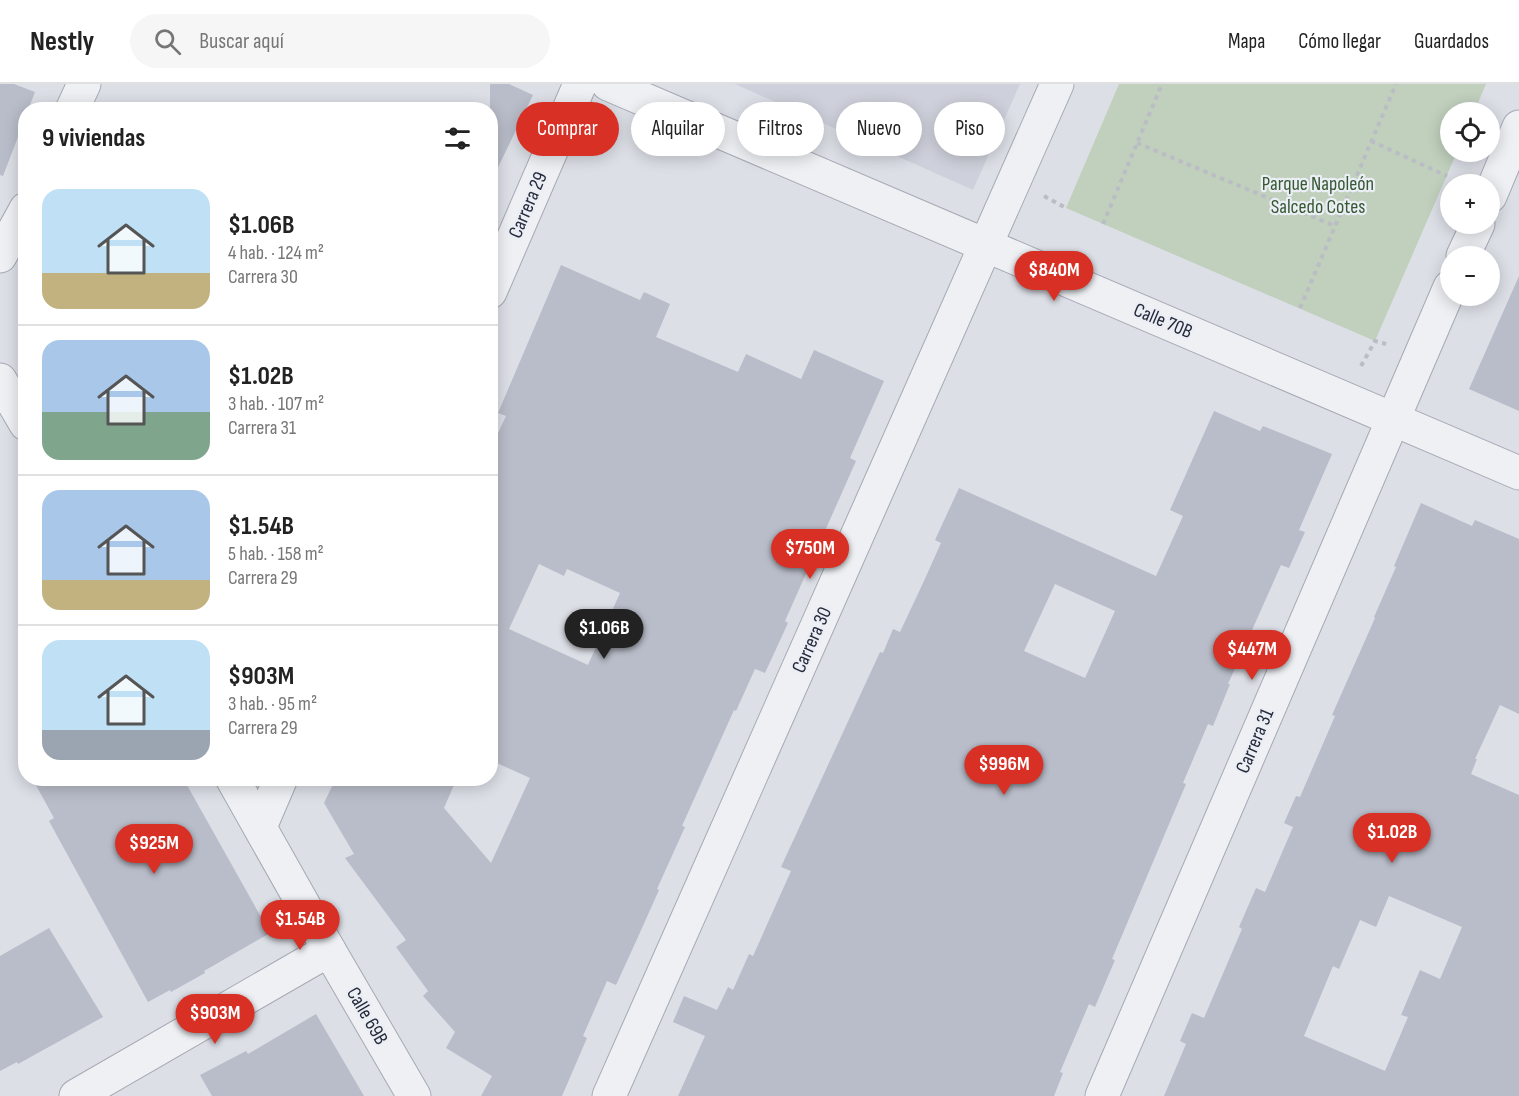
<!DOCTYPE html>
<html lang="es">
<head>
<meta charset="utf-8">
<style>
	body { margin:0; font-family:"Sofia Sans Condensed",sans-serif; background:#f6f6f6; color:#222; height:100vh; display:flex; flex-direction:column; font-size:22px; white-space:nowrap }
	* { box-sizing:border-box; margin:0 }
	p { font-size:20px; color:#767676 }
	.icon { flex:none; width:33px; height:33px; fill:none; stroke:currentColor; stroke-width:2; stroke-linecap:round; stroke-linejoin:round }
	.map { position:relative; flex:1; overflow:hidden }
	.details { position:absolute; left:18px; top:18px; width:480px; height:684px; display:flex; flex-direction:column; background:#fff; border-radius:24px; box-shadow:0 3px 15px #0003 }
	.details>* { flex:none }
	.top-card { position:absolute; left:516px; top:18px; width:570px; height:54px; display:flex; gap:12px }
	.buttons { position:absolute; left:1440px; top:18px; display:grid; gap:12px }
	.buttons a { display:grid; place-items:center; width:60px; height:60px; border-radius:50%; background:#fff; box-shadow:0 3px 15px #0003; font-size:30px }
	.price { position:absolute; translate:-50% -51px; padding:0 14px; border-radius:21px; background:#d93025; color:#fff; font-size:20px; line-height:39px; filter:drop-shadow(0 2px 3px #0008) }
	.price::after { content:''; position:absolute; left:50%; top:36px; width:18px; height:14px; margin-left:-9px; background:inherit; clip-path:polygon(0 0,100% 0,50% 100%) }
	.price.active { background:#222; color:#fff }
	ul { padding:0; list-style:none }
	li { display:flex; align-items:center; gap:18px; height:150px; padding:0 24px }
	li+li { border-top:2px solid #e0e0e0 }
	li span { display:grid; place-items:center; flex:none; width:168px; height:120px; border-radius:18px; color:#555 }
	li>.icon { margin-inline-start:auto }
	span .icon { width:72px; height:72px; fill:#fffc; stroke-width:1 }
	li b { font-size:26px }
	h2 { display:flex; justify-content:space-between; align-items:center; height:72px; padding:0 24px; font-size:26px }
	.tag { padding:0 21px; border-radius:27px; background:#fff; box-shadow:0 3px 15px #0003; font-size:21px; line-height:54px }
	.tag.active { background:#d93025; color:#fff }
	header { display:flex; align-items:center; gap:36px; box-sizing:border-box; height:84px; padding:0 30px; background:#fff; border-bottom:2px solid #e0e0e0 }
	header strong { font-size:28px }
	nav { display:flex; gap:33px; margin-inline-start:auto; font-size:21px }
	.search { width:420px; height:54px; background:#f6f6f6; display:flex; align-items:center; gap:15px; box-sizing:border-box; padding:0 21px; border-radius:33px; color:#767676; font-size:22px }
	.map>svg:first-child { display:block }
	.built { fill:#ced1db }
	.green { fill:#c0d0bd }
	.building { fill:#b9bdc9; fill-rule:evenodd }
	.lines { fill:none; stroke-linecap:round; stroke-linejoin:round }
	.minor-casing { stroke:#a5a9b3; stroke-width:35 }
	.tertiary-casing { stroke:#a5a9b3; stroke-width:35 }
	.path { stroke:#babdc4; stroke-width:4; stroke-dasharray:4.5 4.5; stroke-linecap:butt }
	.minor { stroke:#eef0f4; stroke-width:33 }
	.tertiary { stroke:#eef0f4; stroke-width:33 }
	.labels { text-anchor:middle; dominant-baseline:central; stroke-width:4.5; stroke-linejoin:round; paint-order:stroke }
	.park-label { font-size:20px; fill:#365833; stroke:#ebeef4 }
	.street-label { font-size:20px; fill:#262b3c; stroke:#ebeef4 }
</style>
</head>
<body>
<header>
<strong>Nestly</strong>
<div class="search"><svg class="icon" aria-label="search" viewBox="0 0 24 24"><circle cx="10" cy="10" r="6"/><path d="M15 15l6 6"/></svg>Buscar aquí</div>
<nav><a>Mapa</a><a>Cómo llegar</a><a>Guardados</a></nav>
</header>
<div class="map">
<svg width="1519" height="1012" viewBox="0 0 1519 1012">
	<rect width="100%" height="100%" fill="#dcdfe6"/>
	<!-- built -->
	<polygon class="built" points="735,0 1020,0 973,106"/>
	<!-- green -->
	<polygon class="green" points="1119,0 1486,0 1474,28 1450,28 1450,68 1457,68 1375,257 1066,124"/>
	<!-- building -->
	<g class="building">
		<polygon points="0,0 14,0 35,8 28,26 26,26 26,32 3,92 0,91"/>
		<polygon points="490,0 509,0 533,11 490,100"/>
		<path d="M561,181L640,216L644,208L670,220L656,253L738,288L746,270L801,295L814,266L884,297L850,374L856,377L785,537L788,539L765,589L755,585L736,627L734,626L682,742L685,743L657,805L659,806L638,853L616,901L607,897L583,952L587,954L562,1012H481L492,992L446,964L455,948L423,912L428,907L396,863L406,856L345,774L354,770L324,719L336,694H457L444,724L491,779L530,694L490,676V366L506,332L498,329ZM539,480L564,492L567,485L620,509L588,581L509,545Z"/>
		<polygon points="1519,192 1519,327 1469,305"/>
		<path d="M1214,327L1260,347L1263,342L1332,370L1299,446L1305,448L1289,484L1281,481L1228,600H1230L1213,642L1208,640L1183,699L1186,700L1112,875L1115,876L1095,923L1089,920L1060,988L1063,989L1054,1012H678L705,952L673,938L684,912L717,926L728,903L733,906L749,870L753,872L791,787L781,783L880,568L883,569L893,545L900,548L923,499L941,459L935,456L959,404L1156,492L1183,432L1170,426ZM1055,500L1115,527L1085,594L1024,567Z"/>
		<path d="M1421,419L1472,442L1475,436L1519,455V630L1500,621L1475,675H1477L1471,690L1519,711V1012H1164L1186,960L1180,957L1192,929L1204,934L1242,845L1239,843L1256,804L1265,808L1293,743L1284,739L1296,712L1300,713L1335,632L1332,631L1375,534L1374,533L1396,483L1394,482ZM1389,812L1462,843L1440,895L1420,886L1401,931L1408,933L1385,987L1304,952L1333,882L1339,885L1360,836L1376,843Z"/>
		<polygon points="32,694 183,694 270,849 204,887 205,889 171,908 170,906 148,918 49,737 54,734"/>
		<polygon points="49,844 103,933 18,980 17,978 0,987 0,872"/>
		<polygon points="316,930 364,1012 212,1012 200,991 246,967 248,970"/>
	</g>
	<g class="lines">
		<!-- minor casing -->
		<g class="minor-casing">
			<g id="minor">
				<polyline points="72,26 84,0"/>
				<polyline points="1490,112 1519,43"/>
				<polyline points="0,172 26,125"/>
				<polyline points="1463,172 1478,140"/>
				<polyline points="490,208 580,0"/>
				<polyline points="0,296 26,340"/>
				<polyline points="232,694 329,866 414,1012"/>
				<polyline points="260,743 281,694"/>
				<polyline points="76,1012 329,866"/>
				<polyline points="609,1012 1057,0"/>
				<polyline points="1102,1012 1450,203"/>
			</g>
		</g>
		<!-- tertiary casing -->
		<g class="tertiary-casing">
			<polyline id="tertiary" points="608,0 1519,389"/>
		</g>
		<!-- path -->
		<g class="path">
			<polyline points="1371,57 1447,92"/>
			<polyline points="1137,59 1335,142"/>
			<polyline points="1044,112 1066,124"/>
			<polyline points="1103,140 1162,0"/>
			<polyline points="1300,224 1396,0"/>
			<polyline points="1361,282 1375,257 1386,260"/>
		</g>
		<!-- minor -->
		<use href="#minor" class="minor"/>
		<!-- tertiary -->
		<use href="#tertiary" class="tertiary"/>
	</g>
	<g class="labels">
		<!-- park labels -->
		<g class="park-label">
			<text x="1318" y="100">Parque Napoleón<tspan x="1318" dy="23">Salcedo Cotes</tspan></text>
		</g>
		<!-- street labels -->
		<g class="street-label">
			<text transform="translate(528 121) rotate(-67)">Carrera 29</text>
			<text transform="translate(1163 237) rotate(23)">Calle 70B</text>
			<text transform="translate(812 556) rotate(-66)">Carrera 30</text>
			<text transform="translate(1255 657) rotate(-67)">Carrera 31</text>
			<text transform="translate(367 932) rotate(60)">Calle 69B</text>
		</g>
	</g>
</svg>
<div class="buttons">
<a><svg class="icon" aria-label="locate" viewBox="0 0 24 24"><circle cx="12" cy="12" r="6"/><path d="M12 2v4M12 18v4M2 12h4M18 12h4"/></svg></a>
<a>+</a>
<a>−</a>
</div>
<b class="price" style="left:1054px;top:218px">$840M</b>
<b class="price" style="left:810px;top:496px">$750M</b>
<b class="price active" style="left:604px;top:576px">$1.06B</b>
<b class="price" style="left:1252px;top:597px">$447M</b>
<b class="price" style="left:1004px;top:712px">$996M</b>
<b class="price" style="left:1392px;top:780px">$1.02B</b>
<b class="price" style="left:154px;top:791px">$925M</b>
<b class="price" style="left:300px;top:867px">$1.54B</b>
<b class="price" style="left:215px;top:961px">$903M</b>
<div class="top-card">
<a class="tag active">Comprar</a>
<a class="tag">Alquilar</a>
<a class="tag">Filtros</a>
<a class="tag">Nuevo</a>
<a class="tag">Piso</a>
</div>
<section class="details">
<h2>9 viviendas<svg class="icon" aria-label="filters" viewBox="0 0 24 24"><path d="M4 7h16M4 17h16"/><circle cx="9" cy="7" r="2"/><circle cx="15" cy="17" r="2"/></svg></h2>
<ul>
<li><span style="background:linear-gradient(#bfe0f5 70%,#c2b280 0)"><svg class="icon" aria-label="home" viewBox="0 0 24 24"><path d="M3 11l9-7 9 7M6 9v11h12V9"/></svg></span><div><b>$1.06B</b><p>4 hab. · 124 m²</p><p>Carrera 30</p></div></li>
<li><span style="background:linear-gradient(#a9c7e8 60%,#7fa58c 0)"><svg class="icon" aria-label="home" viewBox="0 0 24 24"><path d="M3 11l9-7 9 7M6 9v11h12V9"/></svg></span><div><b>$1.02B</b><p>3 hab. · 107 m²</p><p>Carrera 31</p></div></li>
<li><span style="background:linear-gradient(#a9c7e8 75%,#c2b280 0)"><svg class="icon" aria-label="home" viewBox="0 0 24 24"><path d="M3 11l9-7 9 7M6 9v11h12V9"/></svg></span><div><b>$1.54B</b><p>5 hab. · 158 m²</p><p>Carrera 29</p></div></li>
<li><span style="background:linear-gradient(#bfe0f5 75%,#9aa5b1 0)"><svg class="icon" aria-label="home" viewBox="0 0 24 24"><path d="M3 11l9-7 9 7M6 9v11h12V9"/></svg></span><div><b>$903M</b><p>3 hab. · 95 m²</p><p>Carrera 29</p></div></li>
</ul>
</section>
</div>
</body>
</html>
